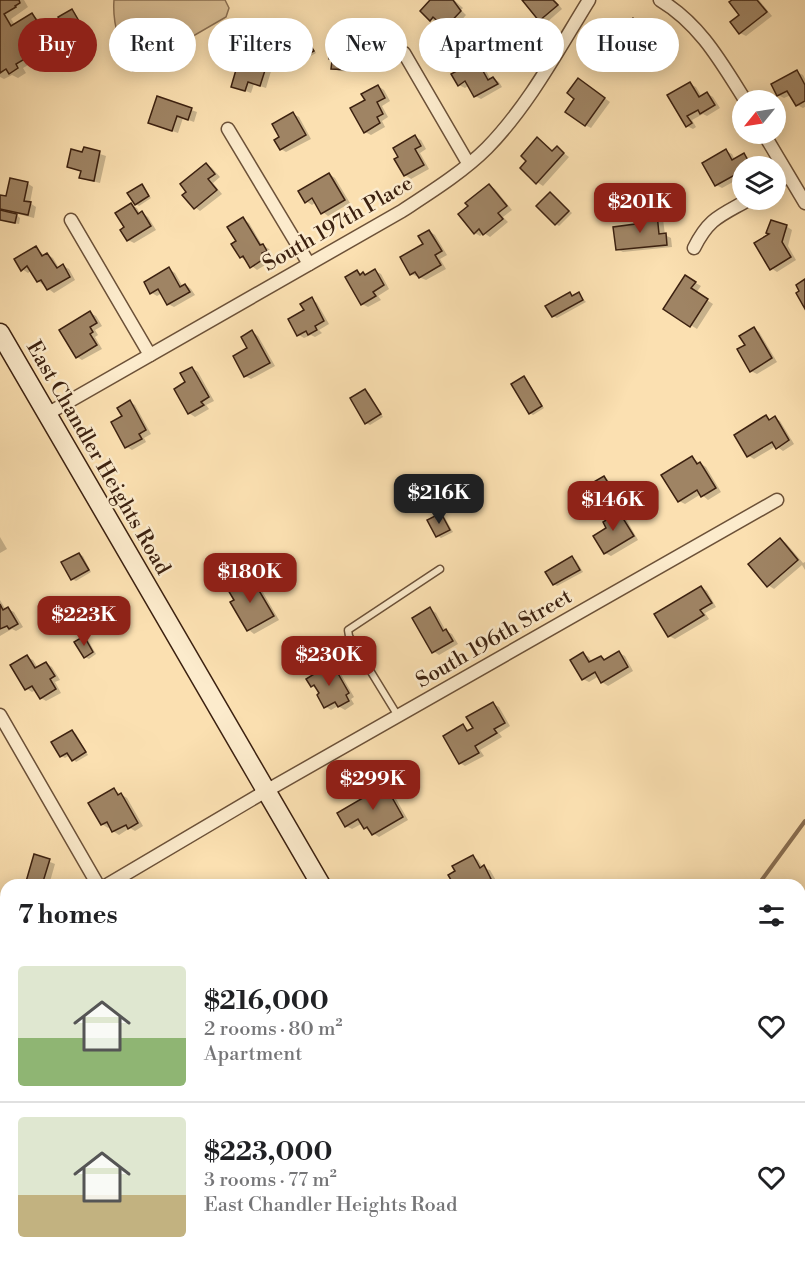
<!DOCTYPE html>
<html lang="en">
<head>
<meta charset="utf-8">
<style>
	body { margin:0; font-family:"Libre Bodoni",serif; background:#f2f2f2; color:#202124; height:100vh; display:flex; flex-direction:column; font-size:22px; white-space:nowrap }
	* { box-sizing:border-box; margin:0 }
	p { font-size:20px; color:#757577 }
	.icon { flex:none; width:33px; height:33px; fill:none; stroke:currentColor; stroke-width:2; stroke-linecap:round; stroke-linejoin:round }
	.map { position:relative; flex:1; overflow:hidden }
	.drawer { position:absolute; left:0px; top:879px; width:806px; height:384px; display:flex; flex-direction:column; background:#fff; border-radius:18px 18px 0 0; box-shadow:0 3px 15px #0003 }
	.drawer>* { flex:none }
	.hud { position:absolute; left:18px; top:18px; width:770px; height:54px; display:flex; gap:12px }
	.needle { width:39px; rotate:240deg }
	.buttons { position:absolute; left:732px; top:90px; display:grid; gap:12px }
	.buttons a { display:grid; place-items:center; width:54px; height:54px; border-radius:50%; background:#fff; box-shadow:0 3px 15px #0003; font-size:30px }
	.price { position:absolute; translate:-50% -51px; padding:0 14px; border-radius:12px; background:#8f2418; color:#fff; font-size:20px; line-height:39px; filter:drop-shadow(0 2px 3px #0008) }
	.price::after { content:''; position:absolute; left:50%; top:36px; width:18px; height:14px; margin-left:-9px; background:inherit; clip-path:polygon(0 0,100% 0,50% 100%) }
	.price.current { background:#222; color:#fff }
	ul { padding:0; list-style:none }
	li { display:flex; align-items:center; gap:18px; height:150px; padding:0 18px }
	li+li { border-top:2px solid #e0e0e0 }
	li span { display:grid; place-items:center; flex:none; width:168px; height:120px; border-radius:6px; color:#555 }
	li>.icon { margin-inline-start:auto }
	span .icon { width:72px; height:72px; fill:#fffc; stroke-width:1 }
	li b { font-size:26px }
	h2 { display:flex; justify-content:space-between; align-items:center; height:72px; padding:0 18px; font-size:26px }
	.chip { padding:0 21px; border-radius:27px; background:#fff; box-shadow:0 3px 15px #0003; font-size:21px; line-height:54px }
	.chip.current { background:#8f2418; color:#fff }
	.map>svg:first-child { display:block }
	.garden { fill:#dbc096; stroke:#8c7053; stroke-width:1.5 }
	.shadow { fill:#0003 }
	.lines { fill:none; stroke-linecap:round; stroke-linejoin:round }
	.stream { stroke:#886d50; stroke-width:4 }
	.building { fill:#9f8464; stroke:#3c2110; stroke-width:1.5 }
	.lane-casing { stroke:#6c5138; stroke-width:9 }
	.street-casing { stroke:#6c5138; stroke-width:15 }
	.secondary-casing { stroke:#3c2110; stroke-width:21 }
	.lane { stroke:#fcebcc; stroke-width:6 }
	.street { stroke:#fcebcc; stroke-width:12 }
	.secondary { stroke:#fcebcc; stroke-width:18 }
	.labels { text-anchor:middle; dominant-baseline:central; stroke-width:5; stroke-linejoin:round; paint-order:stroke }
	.street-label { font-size:21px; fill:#3c2110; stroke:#fcebcc }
</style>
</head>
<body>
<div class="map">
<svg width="805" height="1263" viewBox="0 0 805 1263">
	<rect width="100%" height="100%" fill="#fbe0b1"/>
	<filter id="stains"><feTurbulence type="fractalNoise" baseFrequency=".00333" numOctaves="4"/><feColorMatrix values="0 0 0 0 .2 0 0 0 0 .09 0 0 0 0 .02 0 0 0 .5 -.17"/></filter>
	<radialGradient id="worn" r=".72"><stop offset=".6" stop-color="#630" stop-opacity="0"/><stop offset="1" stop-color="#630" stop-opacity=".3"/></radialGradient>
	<!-- garden -->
	<path class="garden" d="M114,0H225L229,8L226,17L133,71C121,48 112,26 114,0Z"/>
	<!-- shadow -->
	<g class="shadow">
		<polygon points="0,0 24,0 28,7 11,19 15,25 32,15 51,28 55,34 51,37 57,48 23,68 26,73 18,78 12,75 4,79 0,77"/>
		<polygon points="432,0 454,0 463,8 461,10 466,15 452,31 439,21 437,23 431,19"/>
		<polygon points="524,0 555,0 562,9 546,23 540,20"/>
		<polygon points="734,0 759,0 772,16 746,36 740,33 732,22 741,15"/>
		<polygon points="72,10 75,13 89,37 78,43 74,41"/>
		<polygon points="633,20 648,29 644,34 650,38 648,42 660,50 646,71 640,67"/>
		<polygon points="306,40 310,42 316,53 304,60 300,58"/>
		<polygon points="364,42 370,45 369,56 359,56 358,72 339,71 333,68 337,50"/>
		<polygon points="477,62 483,65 491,80 493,78 499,82 502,87 481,99 475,96 469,85 465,88 459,85"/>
		<polygon points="266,65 272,68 266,88 254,84 251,93 233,86"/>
		<polygon points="797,72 803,75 805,79 805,107 803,108 797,105 791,95 784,98 778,95"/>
		<polygon points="584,83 610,102 591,128 585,125"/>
		<polygon points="690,84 696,87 702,97 708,94 713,97 720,108 707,116 703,114 692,120 696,127 693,129 687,126 669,96"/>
		<polygon points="378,86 384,90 390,101 382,106 388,117 382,121 385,127 371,135 365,132 367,100"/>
		<polygon points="158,98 197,112 194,122 183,118 178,133 150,123"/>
		<polygon points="293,114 299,117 311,139 286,152 281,149 281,138"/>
		<polygon points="415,137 421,140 426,149 420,153 429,169 411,179 405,175 396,160"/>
		<polygon points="538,139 554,152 557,148 569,157 543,186 537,182 528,161"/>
		<polygon points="85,149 106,156 100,183 87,180 81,177 82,172 68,167 84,154"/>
		<polygon points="726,151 732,154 735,160 744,155 750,159 755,166 742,166 742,177 722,188 716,185"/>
		<polygon points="207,164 212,168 220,177 213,183 222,194 200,211 195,207"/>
		<polygon points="329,174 335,178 350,203 328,216 323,212 316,202 312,205 306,201"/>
		<polygon points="27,183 33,187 30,203 36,207 34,218 14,213 20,218 19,224 0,220 0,212 6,212 0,209 0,198 7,198"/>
		<polygon points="489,185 495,189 512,210 503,217 508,222 490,237 484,233 480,236 475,233"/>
		<polygon points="142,186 151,198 139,206 136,204"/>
		<polygon points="550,194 572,213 559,226 556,224"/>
		<polygon points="131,205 137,208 140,214 142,213 148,217 156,230 134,243 128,240 126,228"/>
		<polygon points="657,215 663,219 665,235 671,238 672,247 623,252 617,249 637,226"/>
		<polygon points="243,219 249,223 262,245 269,249 272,254 267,257 270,262 257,270 241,257 233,244 238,242"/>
		<polygon points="786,226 792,230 788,246 796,260 777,272 771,268"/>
		<polygon points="429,231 435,235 447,255 440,259 446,269 426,280 411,274"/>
		<polygon points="36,248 45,256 47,254 53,258 59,268 63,266 69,269 75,280 54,293 38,281 32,270 28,273 22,269"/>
		<polygon points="169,269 175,273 183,287 186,285 191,289 195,295 174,307 168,304 162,293 157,296 152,293"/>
		<polygon points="375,271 381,274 389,289 378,296 381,300 368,307 362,304 357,272 366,276"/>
		<polygon points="685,277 701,286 696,293 713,304 697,329 665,309"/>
		<polygon points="570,294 574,297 579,294 586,302 557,318 553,316"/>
		<polygon points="312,299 317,303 329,324 319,330 322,333 315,337 311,335 304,338 299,335"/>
		<polygon points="90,313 96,316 102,326 95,330 98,335 95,337 102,349 82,360 77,357"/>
		<polygon points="754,329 759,332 777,362 757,374 751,371 747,345"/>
		<polygon points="252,332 258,336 275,366 251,379 245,376"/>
		<polygon points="192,368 198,372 214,401 206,405 209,409 195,417 189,413 176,389 187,383"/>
		<polygon points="524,378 527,380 544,408 533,415 530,413"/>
		<polygon points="365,391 369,393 383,417 370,425 366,423"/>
		<polygon points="130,402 135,405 151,434 144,438 146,442 132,450 127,447 124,417"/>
		<polygon points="766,417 771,420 775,418 780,421 794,444 783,451 776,446 754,459 749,456"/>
		<polygon points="692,458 706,467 721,492 708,500 701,494 685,504 679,501"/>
		<polygon points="604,477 608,480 618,498 601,508 598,506"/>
		<polygon points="616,509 622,512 638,540 611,556 605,553 610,519"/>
		<polygon points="441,514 444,516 453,532 441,538 438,536"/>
		<polygon points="0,537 7,549 0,553"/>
		<polygon points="780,539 786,543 803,563 805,562 805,570 802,565 774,589 768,585"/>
		<polygon points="79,554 83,556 91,572 76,581 72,579"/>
		<polygon points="572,558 576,560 583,572 557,586 554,584"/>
		<polygon points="251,578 257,582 279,620 254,634 249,630 232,603"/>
		<polygon points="701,587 707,591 716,607 705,613 709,619 675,639 669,636"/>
		<polygon points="0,600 6,610 8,609 14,612 23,627 16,631 12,629 0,636"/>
		<polygon points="430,609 436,613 446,631 452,634 458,644 439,655 433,651"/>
		<polygon points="84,638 88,640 96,654 89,659 85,657"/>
		<polygon points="619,653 625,656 633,671 608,686 602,682 599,676 589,682 583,679 583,654 589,657 592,662 601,657 606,661"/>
		<polygon points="27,657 33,660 38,668 46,663 52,667 60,680 55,682 61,693 46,701 41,698 36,690 32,692 26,688"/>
		<polygon points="332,665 338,669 354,697 351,699 354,704 345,710 338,706 331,710 325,706 321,694 312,685"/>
		<polygon points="493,704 499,707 510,726 499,733 502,737 480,750 484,756 465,766 460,763 463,726 470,731 475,729"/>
		<polygon points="72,731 76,734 88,755 76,762 70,755 65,758 61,756"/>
		<polygon points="385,787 391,790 408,820 379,837 365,828 363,823 352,829 346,826"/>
		<polygon points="114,790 127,798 143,826 135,831 130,828 119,835 113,831 111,826 108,828 102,824"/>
		<polygon points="35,856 55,864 49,885 27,885"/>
		<polygon points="473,856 478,860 483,868 490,870 498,884 500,883 503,885 455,885"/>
		<polygon points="332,1257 356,1258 361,1263 332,1263"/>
	</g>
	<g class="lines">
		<!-- stream -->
		<g class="stream">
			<polyline points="758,885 805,821"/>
			<polyline points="583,1263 585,1257"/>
		</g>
	</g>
	<!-- building -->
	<g class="building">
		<polygon points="0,0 19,0 20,3 15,6 16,7 4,14 11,26 32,13 39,24 43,22 48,30 44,32 50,44 16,64 18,68 9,74 6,69 0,73"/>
		<polygon points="430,0 453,0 461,11 445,28 433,17 430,21 420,11"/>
		<polygon points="522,0 553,0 558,5 539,21"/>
		<polygon points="732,0 757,0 767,12 739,34 730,22 739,15 729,2"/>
		<polygon points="72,9 87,35 73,42 58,17"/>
		<polygon points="633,18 643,25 639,30 645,34 643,37 655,46 640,69 612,49"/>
		<polygon points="336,38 365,40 364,54 353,53 352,70 331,69 332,60 329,59 329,48 335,49"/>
		<polygon points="306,39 314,51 299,59 292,47"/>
		<polygon points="240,56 267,64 260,86 248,82 245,91 231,87"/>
		<polygon points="477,60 488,80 493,77 498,84 474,97 465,81 458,86 451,74"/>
		<polygon points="797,70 805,85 805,101 796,106 787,91 777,96 771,84"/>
		<polygon points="578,78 605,98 585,126 565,112 574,99 567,93"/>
		<polygon points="690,82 699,97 707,92 715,105 700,114 698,110 687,116 692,123 686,127 667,95"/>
		<polygon points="378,85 385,98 377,102 383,114 377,117 380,123 364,133 350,108 365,100 361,94"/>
		<polygon points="157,96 192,108 188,120 177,116 172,131 148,123"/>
		<polygon points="293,112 306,135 280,150 274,140 279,137 272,124"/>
		<polygon points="415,135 421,146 415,149 424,165 404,176 394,159 398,157 393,148"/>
		<polygon points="537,137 552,151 557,146 564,153 536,184 520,168 526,161 521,156"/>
		<polygon points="84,147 100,151 94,181 79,178 81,171 67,167 71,149 82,152"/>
		<polygon points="726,149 732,160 744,153 751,166 742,166 742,171 715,186 702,163"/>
		<polygon points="206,163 215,174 208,179 217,190 194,209 182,195 186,192 180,184"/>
		<polygon points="329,173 345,200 321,214 312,198 305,203 298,191"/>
		<polygon points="10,178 28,182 24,201 31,202 28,215 0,209 0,195 6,196"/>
		<polygon points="142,184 149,196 135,205 127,193"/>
		<polygon points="489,184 507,206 498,213 503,219 483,235 479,229 474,234 458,214 468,206 465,203"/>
		<polygon points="550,192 569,211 555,225 536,206"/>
		<polygon points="131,203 138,214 142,211 151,226 127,241 120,230 124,227 115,213"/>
		<polygon points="0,210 17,214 15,223 0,220"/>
		<polygon points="657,214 659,234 666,233 667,245 616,250 613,227 635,224 634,216"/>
		<polygon points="243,217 260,245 263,244 267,251 262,253 265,258 250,268 243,256 240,258 231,244 236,241 227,227"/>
		<polygon points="771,220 787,225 782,242 791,257 770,270 754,243 769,234 766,233"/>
		<polygon points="429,230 442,251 435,255 441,265 419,278 415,272 410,275 400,257 423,244 418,236"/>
		<polygon points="36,246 42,256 47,253 57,268 63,264 70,277 47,290 41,280 37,282 27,266 21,271 14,259"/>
		<polygon points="169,267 180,287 185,284 190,292 167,305 158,289 150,294 144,282"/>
		<polygon points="375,269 384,285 373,292 376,296 361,305 345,277 357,270 360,275 363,272 365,275"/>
		<polygon points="685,275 696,282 691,288 708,299 690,327 663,309"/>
		<polygon points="805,279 805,309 796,293 799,291 796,285"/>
		<polygon points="570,292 572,296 579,292 583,300 552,317 545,306"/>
		<polygon points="312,297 324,321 315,326 317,330 308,335 306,331 297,336 288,319 304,310 300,304"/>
		<polygon points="90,311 97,323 90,327 93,332 90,334 97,345 76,358 59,330"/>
		<polygon points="754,327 772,358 750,372 737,349 745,345 739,336"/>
		<polygon points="252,330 270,363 244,377 233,356 247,348 241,337"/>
		<polygon points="192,367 209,397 201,402 204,405 188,414 174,389 185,382 180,373"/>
		<polygon points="524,376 542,406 529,414 511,384"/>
		<polygon points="365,389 381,414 365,424 350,398"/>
		<polygon points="130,400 146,430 139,434 142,439 125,448 111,422 122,416 117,408"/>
		<polygon points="766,415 769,420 775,416 789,440 776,449 772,442 747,457 734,435"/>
		<polygon points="692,456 697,464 700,462 716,488 701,497 697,490 678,502 661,475"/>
		<polygon points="604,476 616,496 597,507 585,487"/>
		<polygon points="616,507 634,536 604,554 593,536 606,528 603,522 608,519 605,514"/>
		<polygon points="441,513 450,530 436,537 427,520"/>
		<polygon points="780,538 798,560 767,587 748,564"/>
		<polygon points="79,553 89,570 71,580 61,562"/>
		<polygon points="572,556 580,570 553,585 545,572"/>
		<polygon points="251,577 274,616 247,631 230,602 234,600 228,590"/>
		<polygon points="701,586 712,603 700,610 704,615 668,637 654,614"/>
		<polygon points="0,604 3,610 8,607 18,624 9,629 7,626 0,629"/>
		<polygon points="430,607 443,631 446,629 453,641 432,653 412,618"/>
		<polygon points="84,636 93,652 84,658 74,642"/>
		<polygon points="619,651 628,667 601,683 595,672 582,680 570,660 583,652 589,662 601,656 604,660"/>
		<polygon points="27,655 35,668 46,662 55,676 50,679 56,689 40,699 32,686 25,690 10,665"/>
		<polygon points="332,663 349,693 346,695 349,701 338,707 335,702 324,708 317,695 319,693 314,685 311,687 306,679"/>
		<polygon points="493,702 505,723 494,729 497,733 475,746 479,753 459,764 443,736 463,724 467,731 473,728 466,717"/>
		<polygon points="72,730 86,752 72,761 67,753 60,757 51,742"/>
		<polygon points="385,785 403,817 372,835 367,827 364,829 358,819 345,827 337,813"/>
		<polygon points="114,788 118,795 121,793 138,823 128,829 126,825 112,832 107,822 101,825 88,803"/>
		<polygon points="34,854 50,859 42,885 25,885"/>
		<polygon points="473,855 480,868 484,865 491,879 480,885 454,885 448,875 455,871 452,866"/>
		<rect x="331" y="1257" width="25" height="6"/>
	</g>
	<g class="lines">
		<!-- lane casing -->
		<g class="lane-casing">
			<polyline id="lane" points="398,716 349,636 348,630 440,569"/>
		</g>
		<!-- street casing -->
		<g class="street-casing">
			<g id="street">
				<path d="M660,0C700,24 721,62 745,100"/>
				<polyline points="404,53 468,163"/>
				<polyline points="228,129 309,264"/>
				<polyline points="764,134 805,203"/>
				<polyline points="776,184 788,176"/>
				<polyline points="71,220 150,355"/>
				<path d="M694,248C709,218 720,216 748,200"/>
				<path d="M47,414L402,211C431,192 463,172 487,148C529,105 558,50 589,0"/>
				<polyline points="0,715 98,885"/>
				<polyline points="107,885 266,791 777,500"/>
				<polyline points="0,947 6,943"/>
				<polyline points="298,1263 298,1257"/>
			</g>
		</g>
		<!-- secondary casing -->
		<g class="secondary-casing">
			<g id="secondary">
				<polyline points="0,333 321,885"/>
				<polyline points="539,1257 542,1263"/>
			</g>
		</g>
		<!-- lane -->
		<use href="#lane" class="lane"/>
		<!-- street -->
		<use href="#street" class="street"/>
		<!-- secondary -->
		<use href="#secondary" class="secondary"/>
	</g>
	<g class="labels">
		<!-- street labels -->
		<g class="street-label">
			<text transform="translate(338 224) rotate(-30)">South 197th Place</text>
			<text transform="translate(98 458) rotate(60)">East Chandler Heights Road</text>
			<text transform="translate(494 639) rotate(-30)">South 196th Street</text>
		</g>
	</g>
	<rect width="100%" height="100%" filter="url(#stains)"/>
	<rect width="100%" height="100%" fill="url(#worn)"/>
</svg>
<div class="buttons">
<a><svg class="needle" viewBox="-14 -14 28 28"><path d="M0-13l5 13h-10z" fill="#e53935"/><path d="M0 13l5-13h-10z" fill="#757577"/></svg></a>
<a><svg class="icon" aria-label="layers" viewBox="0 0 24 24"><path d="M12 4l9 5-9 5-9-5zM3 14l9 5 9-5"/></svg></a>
</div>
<b class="price" style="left:640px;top:234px">$201K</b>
<b class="price current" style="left:439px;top:525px">$216K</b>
<b class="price" style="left:613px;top:532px">$146K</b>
<b class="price" style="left:250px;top:604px">$180K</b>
<b class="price" style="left:84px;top:647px">$223K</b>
<b class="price" style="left:329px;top:687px">$230K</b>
<b class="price" style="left:373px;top:811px">$299K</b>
<div class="hud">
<a class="chip current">Buy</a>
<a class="chip">Rent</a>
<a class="chip">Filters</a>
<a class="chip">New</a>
<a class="chip">Apartment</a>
<a class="chip">House</a>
</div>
<section class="drawer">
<h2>7 homes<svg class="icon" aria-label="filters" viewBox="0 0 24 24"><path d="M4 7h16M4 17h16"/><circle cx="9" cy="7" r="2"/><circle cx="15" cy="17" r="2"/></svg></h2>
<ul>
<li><span style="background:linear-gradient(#dfe7d0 60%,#8fb573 0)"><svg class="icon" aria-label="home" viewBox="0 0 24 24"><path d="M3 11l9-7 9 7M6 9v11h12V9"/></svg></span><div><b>$216,000</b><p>2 rooms · 80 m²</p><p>Apartment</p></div><svg class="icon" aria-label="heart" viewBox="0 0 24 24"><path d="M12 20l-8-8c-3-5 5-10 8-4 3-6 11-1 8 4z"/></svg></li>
<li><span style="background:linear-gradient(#dfe7d0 65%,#c2b280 0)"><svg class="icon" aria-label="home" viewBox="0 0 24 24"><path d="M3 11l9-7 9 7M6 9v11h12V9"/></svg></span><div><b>$223,000</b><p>3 rooms · 77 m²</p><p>East Chandler Heights Road</p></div><svg class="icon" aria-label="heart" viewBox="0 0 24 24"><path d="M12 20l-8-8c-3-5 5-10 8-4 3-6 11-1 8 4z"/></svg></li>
</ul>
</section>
</div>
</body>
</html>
